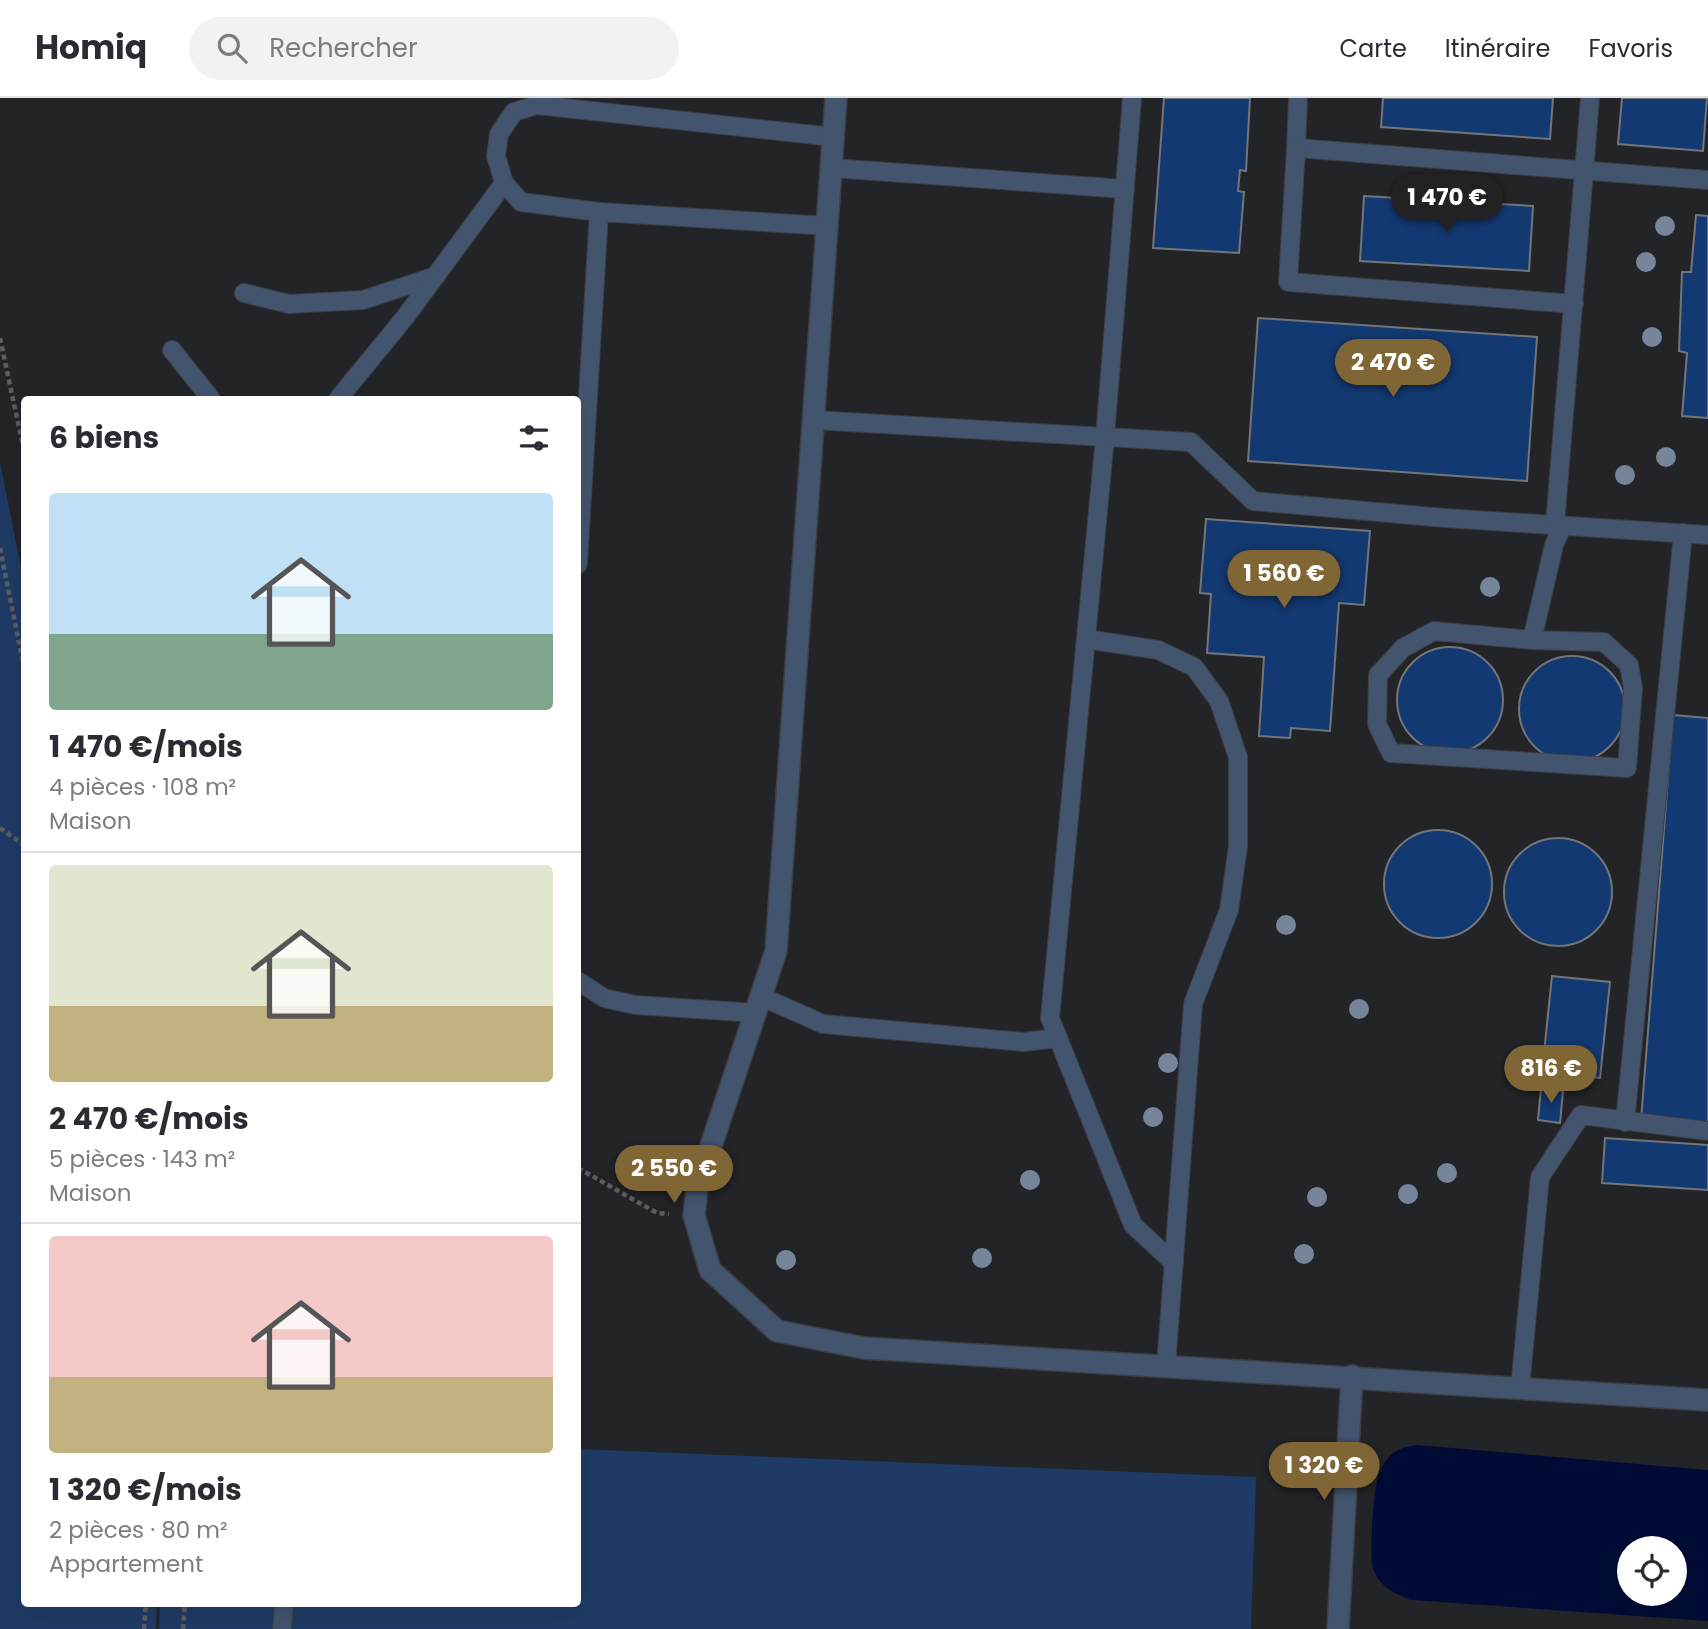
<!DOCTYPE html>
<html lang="fr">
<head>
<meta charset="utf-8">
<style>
	body { margin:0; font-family:Poppins,sans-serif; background:#f2f2f3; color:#2b2b33; height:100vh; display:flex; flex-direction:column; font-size:26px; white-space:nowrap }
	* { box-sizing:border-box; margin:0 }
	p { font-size:23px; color:#7c7c81 }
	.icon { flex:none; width:38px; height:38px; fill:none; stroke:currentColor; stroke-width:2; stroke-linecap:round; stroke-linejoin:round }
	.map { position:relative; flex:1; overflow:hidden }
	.details { position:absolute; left:21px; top:298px; width:560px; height:1211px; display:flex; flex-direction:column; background:#fff; border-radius:7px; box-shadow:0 7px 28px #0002 }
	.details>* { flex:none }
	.controls { position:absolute; left:1617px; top:1438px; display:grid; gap:14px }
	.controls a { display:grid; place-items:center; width:70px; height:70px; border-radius:50%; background:#fff; box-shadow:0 7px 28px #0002; font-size:35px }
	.price { position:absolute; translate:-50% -60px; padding:0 16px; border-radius:24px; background:#806535; color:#fff; font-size:23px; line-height:46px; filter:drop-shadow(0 2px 4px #0008) }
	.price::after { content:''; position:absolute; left:50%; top:42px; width:21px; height:16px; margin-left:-10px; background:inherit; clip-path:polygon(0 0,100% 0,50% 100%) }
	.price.current { background:#222; color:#fff }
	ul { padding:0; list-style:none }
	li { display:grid; align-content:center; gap:14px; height:371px; padding:0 28px }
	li+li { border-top:2px solid #e1e1e2 }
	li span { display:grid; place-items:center; height:217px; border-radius:7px; color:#555 }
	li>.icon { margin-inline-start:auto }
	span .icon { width:126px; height:126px; fill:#fffc; stroke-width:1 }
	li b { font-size:30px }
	h2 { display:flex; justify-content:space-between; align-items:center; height:84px; padding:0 28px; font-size:30px }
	header { display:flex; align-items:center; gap:42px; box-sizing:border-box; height:98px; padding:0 35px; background:#fff; border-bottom:2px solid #e1e1e2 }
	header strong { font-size:33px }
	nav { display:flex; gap:38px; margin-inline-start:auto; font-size:24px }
	.search { width:490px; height:63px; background:#f2f2f3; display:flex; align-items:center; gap:18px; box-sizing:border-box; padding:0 24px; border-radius:38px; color:#7c7c81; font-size:26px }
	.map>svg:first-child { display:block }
	.green { fill:#1f3b65 }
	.water { fill:#000c36; fill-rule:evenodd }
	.building { fill:#133972; stroke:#737679; stroke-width:2 }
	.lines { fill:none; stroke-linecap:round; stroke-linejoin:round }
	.service-casing { stroke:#3c3e42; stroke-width:20 }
	.minor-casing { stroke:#3c3e42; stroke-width:24 }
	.path { stroke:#5c5e61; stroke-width:4.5; stroke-dasharray:5 3.5; stroke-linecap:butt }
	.service { stroke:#43546f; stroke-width:18 }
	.minor { stroke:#43546f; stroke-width:21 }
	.tree { fill:#77859a }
</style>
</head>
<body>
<header>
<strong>Homiq</strong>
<div class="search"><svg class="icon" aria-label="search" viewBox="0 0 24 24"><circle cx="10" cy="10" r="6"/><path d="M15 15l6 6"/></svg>Rechercher</div>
<nav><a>Carte</a><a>Itinéraire</a><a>Favoris</a></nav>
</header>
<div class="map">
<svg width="1708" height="1531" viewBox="0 0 1708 1531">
	<rect width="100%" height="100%" fill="#222428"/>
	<!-- green -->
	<g class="green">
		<polygon points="0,365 24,484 24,1505 157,1505 156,1531 0,1531"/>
		<polygon points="578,1351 1256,1379 1251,1531 159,1531 160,1505 578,1505"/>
	</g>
	<!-- water -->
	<path class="water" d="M1417,1347L1708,1372V1523L1412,1502C1397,1497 1380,1489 1374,1473C1368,1461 1374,1388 1379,1375C1381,1370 1385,1364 1388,1360C1395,1351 1406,1349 1417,1347ZM1629,1451H1675V1496H1629Z"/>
	<!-- building -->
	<g class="building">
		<polygon points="1164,0 1250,0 1246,73 1240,72 1238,93 1244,94 1239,155 1153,150"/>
		<polygon points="1383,0 1553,0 1550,41 1381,29"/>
		<polygon points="1622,0 1707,0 1703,53 1618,46"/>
		<polygon points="1364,98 1533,108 1529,173 1360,163"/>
		<polygon points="1696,117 1708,118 1708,320 1682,318 1687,255 1679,253 1682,174 1691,174"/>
		<polygon points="1258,220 1537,239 1527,383 1248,363"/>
		<polygon points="1206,421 1370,433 1364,507 1339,505 1330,633 1291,630 1290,640 1259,638 1264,559 1207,555 1211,496 1200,495"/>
		<circle cx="1450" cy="602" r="53"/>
		<circle cx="1572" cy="611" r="53"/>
		<polygon points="1673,617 1708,620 1708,1027 1641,1022"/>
		<circle cx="1438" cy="786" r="54"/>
		<circle cx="1558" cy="794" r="54"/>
		<polygon points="1552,878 1610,884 1600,980 1542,974"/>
		<polygon points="1541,990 1563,993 1560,1025 1538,1022"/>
		<polygon points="1605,1040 1708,1047 1708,1092 1602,1085"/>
	</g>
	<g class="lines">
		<!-- service casing -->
		<g class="service-casing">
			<g id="service">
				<polyline points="1132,0 1105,339 1050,920 1133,1127 1174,1165"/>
				<polyline points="1298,0 1296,50 1708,82"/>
				<polyline points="1296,50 1288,184 1574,206"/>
				<polyline points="832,70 1125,91"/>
				<polyline points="599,114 521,104 504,85 496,58 499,36 514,14 537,7 834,39"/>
				<polyline points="244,195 289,206 363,202 436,178"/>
				<polyline points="172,252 211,301"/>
				<polyline points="338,301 406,218 504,85"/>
				<polyline points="814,322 1191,344 1253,403 1445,420 1708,437"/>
				<polyline points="1555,426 1590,0"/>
				<polyline points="578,466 599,114 828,128"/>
				<polyline points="1086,541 1158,552 1194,569 1219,603 1238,659 1238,748 1229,812 1193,906 1166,1268"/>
				<polyline points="1532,542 1604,544 1629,567 1633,590 1627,670 1391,655 1377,626 1378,577 1403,550 1434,533 1532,542 1554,447 1563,427"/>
				<polyline points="578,883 604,900 635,907 757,915"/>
				<polyline points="762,899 823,926 1023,944 1058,940"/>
				<polyline points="1625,1024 1683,435"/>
				<polyline points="1520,1290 1540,1079 1581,1017 1708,1033"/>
				<polyline points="282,1531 284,1505"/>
			</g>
		</g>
		<!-- minor casing -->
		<g class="minor-casing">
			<g id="minor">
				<polyline points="836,0 776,853 697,1090 694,1117 710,1172 777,1233 864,1250 1708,1302"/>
				<polyline points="1338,1531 1352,1278"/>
			</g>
		</g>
		<!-- path -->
		<g class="path">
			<polyline points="0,240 24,353"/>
			<polyline points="0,450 24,570"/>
			<polyline points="0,730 24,747"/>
			<polyline points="578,1070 657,1115 669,1116"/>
			<polyline points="144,1531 146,1505"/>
			<polyline points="183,1531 185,1505"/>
		</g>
		<!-- service -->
		<use href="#service" class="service"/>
		<!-- minor -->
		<use href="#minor" class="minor"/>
	</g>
	<!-- trees -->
	<g class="tree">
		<circle cx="1665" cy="128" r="10"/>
		<circle cx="1646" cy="164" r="10"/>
		<circle cx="1652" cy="239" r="10"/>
		<circle cx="1666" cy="359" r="10"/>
		<circle cx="1625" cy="377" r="10"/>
		<circle cx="1490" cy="489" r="10"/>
		<circle cx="1286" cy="827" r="10"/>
		<circle cx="1359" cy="911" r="10"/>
		<circle cx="1168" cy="965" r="10"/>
		<circle cx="1153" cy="1019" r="10"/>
		<circle cx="1447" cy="1075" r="10"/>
		<circle cx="1030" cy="1082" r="10"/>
		<circle cx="1408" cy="1096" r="10"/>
		<circle cx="1317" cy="1099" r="10"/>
		<circle cx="1304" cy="1156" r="10"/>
		<circle cx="982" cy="1160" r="10"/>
		<circle cx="786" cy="1162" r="10"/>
	</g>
</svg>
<div class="controls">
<a><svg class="icon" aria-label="locate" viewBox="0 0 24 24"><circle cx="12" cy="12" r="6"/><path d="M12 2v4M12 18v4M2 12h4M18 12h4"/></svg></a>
</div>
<b class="price current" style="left:1447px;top:136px">1 470 €</b>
<b class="price" style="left:1393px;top:301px">2 470 €</b>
<b class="price" style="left:1284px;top:512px">1 560 €</b>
<b class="price" style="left:1551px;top:1007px">816 €</b>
<b class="price" style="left:674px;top:1107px">2 550 €</b>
<b class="price" style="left:1324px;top:1404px">1 320 €</b>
<section class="details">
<h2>6 biens<svg class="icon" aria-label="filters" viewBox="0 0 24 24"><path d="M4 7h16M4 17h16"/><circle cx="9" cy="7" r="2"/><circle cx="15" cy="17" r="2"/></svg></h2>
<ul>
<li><span style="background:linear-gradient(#bfe0f5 65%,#7fa58c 0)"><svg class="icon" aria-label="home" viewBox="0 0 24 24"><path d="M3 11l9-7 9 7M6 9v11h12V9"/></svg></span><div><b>1 470 €/mois</b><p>4 pièces · 108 m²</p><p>Maison</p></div></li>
<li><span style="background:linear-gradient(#dfe7d0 65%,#c2b280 0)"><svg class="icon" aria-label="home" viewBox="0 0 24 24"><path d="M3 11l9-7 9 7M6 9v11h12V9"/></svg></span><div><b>2 470 €/mois</b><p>5 pièces · 143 m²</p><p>Maison</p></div></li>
<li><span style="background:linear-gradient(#f6c9c9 65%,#c2b280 0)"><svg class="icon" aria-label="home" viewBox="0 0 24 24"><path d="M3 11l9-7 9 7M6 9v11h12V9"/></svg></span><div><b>1 320 €/mois</b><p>2 pièces · 80 m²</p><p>Appartement</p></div></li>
</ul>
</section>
</div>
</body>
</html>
